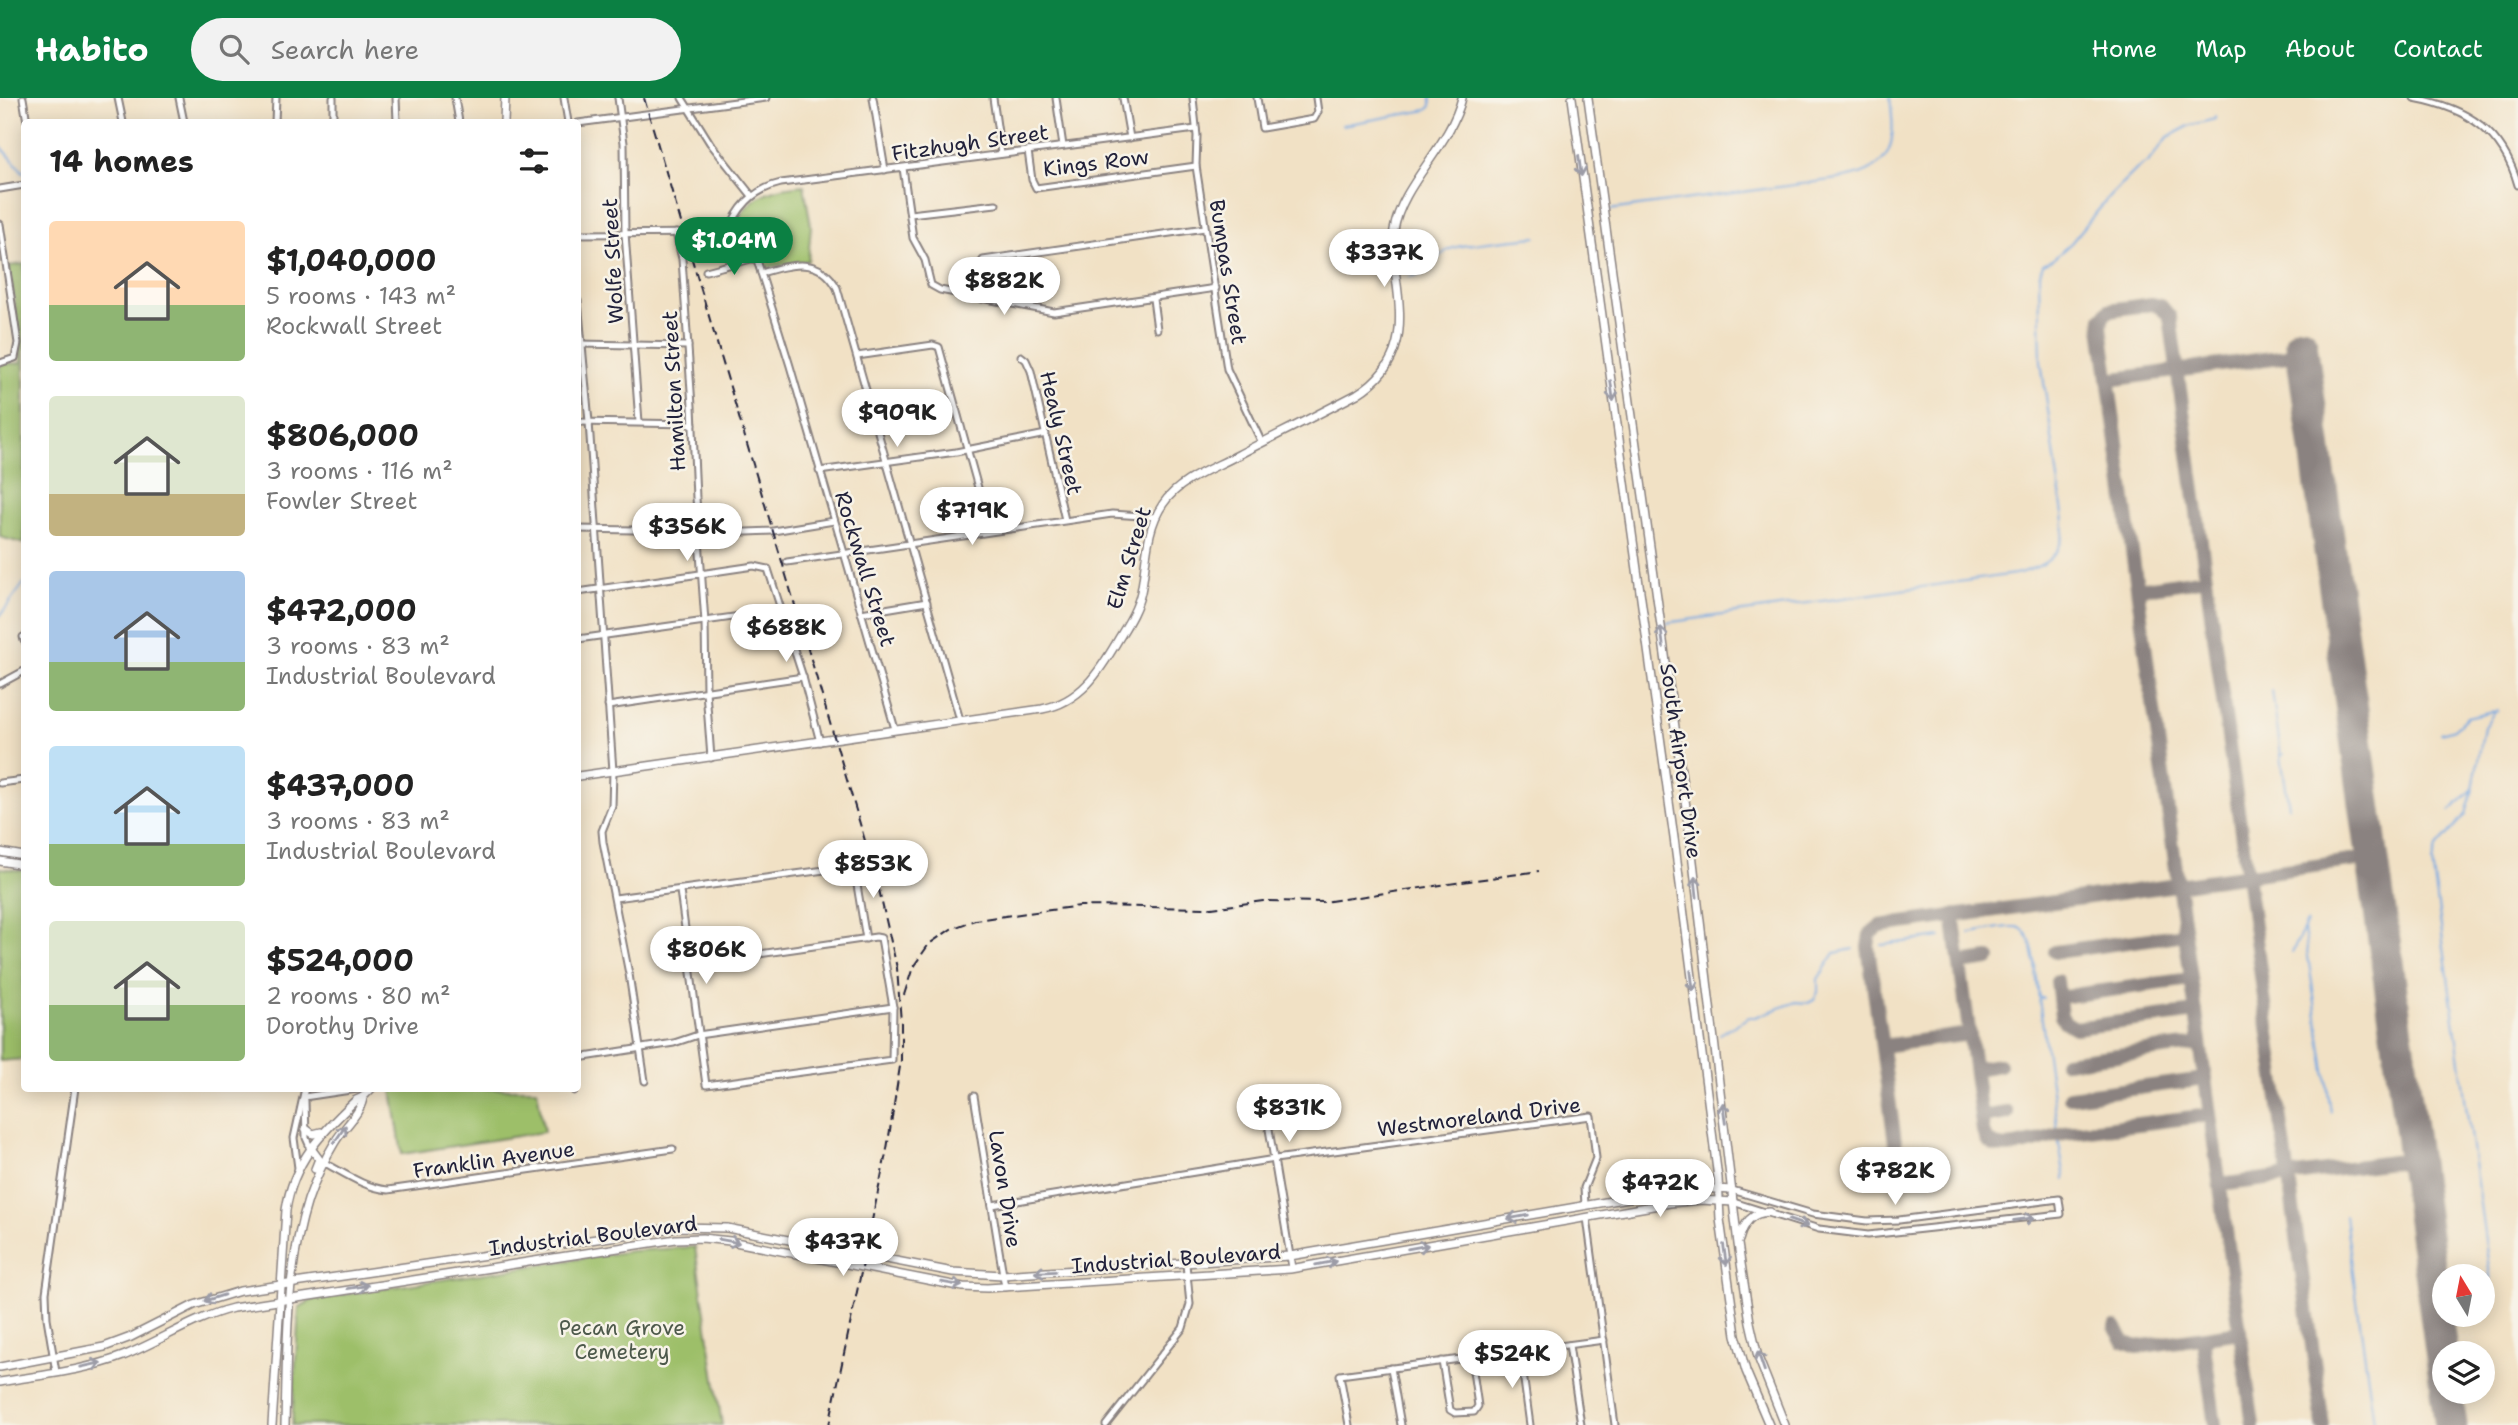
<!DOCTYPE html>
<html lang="en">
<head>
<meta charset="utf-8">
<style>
	body { margin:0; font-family:"Shantell Sans",sans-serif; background:#f2f2f2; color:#222; height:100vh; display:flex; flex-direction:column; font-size:26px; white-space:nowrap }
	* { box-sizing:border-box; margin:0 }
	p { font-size:23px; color:#767676 }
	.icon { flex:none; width:38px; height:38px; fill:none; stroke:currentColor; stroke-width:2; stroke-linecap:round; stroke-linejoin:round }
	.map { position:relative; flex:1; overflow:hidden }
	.drawer { position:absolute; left:21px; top:21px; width:560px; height:973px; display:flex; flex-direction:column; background:#fff; border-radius:7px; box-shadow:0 4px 18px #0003 }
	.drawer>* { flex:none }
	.needle { width:46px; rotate:350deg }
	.fabs { position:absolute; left:2432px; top:1166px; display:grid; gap:14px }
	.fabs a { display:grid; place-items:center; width:63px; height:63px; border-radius:50%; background:#fff; box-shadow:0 4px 18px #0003; font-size:35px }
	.price { position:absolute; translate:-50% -60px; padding:0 16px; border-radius:24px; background:#fff; color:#222; font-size:23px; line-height:46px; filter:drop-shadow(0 2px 4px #0008) }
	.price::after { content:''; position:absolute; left:50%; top:42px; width:21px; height:16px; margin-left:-10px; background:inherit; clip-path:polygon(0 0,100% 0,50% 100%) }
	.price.active { background:#0b8043; color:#fff }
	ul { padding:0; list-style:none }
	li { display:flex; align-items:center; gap:21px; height:175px; padding:0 28px }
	li span { display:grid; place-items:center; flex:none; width:196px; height:140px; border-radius:7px; color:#555 }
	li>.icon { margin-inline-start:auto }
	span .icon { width:84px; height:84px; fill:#fffc; stroke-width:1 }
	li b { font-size:30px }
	h2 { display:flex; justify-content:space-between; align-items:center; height:84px; padding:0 28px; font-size:30px }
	header { display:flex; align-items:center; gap:42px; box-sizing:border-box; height:98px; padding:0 35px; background:#0b8043; color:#fff }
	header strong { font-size:33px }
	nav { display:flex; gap:38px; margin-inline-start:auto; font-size:24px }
	.search { width:490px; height:63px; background:#f2f2f2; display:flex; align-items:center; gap:18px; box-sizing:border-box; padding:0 24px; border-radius:38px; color:#767676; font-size:26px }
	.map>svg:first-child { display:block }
	.green { fill:#9dbf69; stroke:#607052; stroke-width:2 }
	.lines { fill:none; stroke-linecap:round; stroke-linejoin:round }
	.stream { stroke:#75a7e1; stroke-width:2 }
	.taxiway { stroke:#8a8280; stroke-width:14 }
	.runway { stroke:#8a8280; stroke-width:33 }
	.minor-casing { stroke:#8a8280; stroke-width:9 }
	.major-casing { stroke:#8a8280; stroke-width:10 }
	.minor { stroke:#fff; stroke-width:5 }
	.major { stroke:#fff; stroke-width:7 }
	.rail { stroke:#22223b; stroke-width:2; stroke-dasharray:10 5; stroke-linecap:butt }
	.oneway { stroke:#9c9ca7 }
	.labels { text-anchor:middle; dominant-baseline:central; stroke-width:5; stroke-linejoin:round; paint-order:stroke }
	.street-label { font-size:21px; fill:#22223b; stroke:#f7f3e8 }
	.park-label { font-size:21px; fill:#4d594b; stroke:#f7f3e8 }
</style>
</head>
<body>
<header>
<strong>Habito</strong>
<div class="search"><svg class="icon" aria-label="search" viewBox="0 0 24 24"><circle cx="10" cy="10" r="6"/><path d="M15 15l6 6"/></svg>Search here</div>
<nav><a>Home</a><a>Map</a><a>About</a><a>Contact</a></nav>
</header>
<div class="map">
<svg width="2518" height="1327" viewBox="0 0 2518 1327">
	<rect width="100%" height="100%" fill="#f7f3e8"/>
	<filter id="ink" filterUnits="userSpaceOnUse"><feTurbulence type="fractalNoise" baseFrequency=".0143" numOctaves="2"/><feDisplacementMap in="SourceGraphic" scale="14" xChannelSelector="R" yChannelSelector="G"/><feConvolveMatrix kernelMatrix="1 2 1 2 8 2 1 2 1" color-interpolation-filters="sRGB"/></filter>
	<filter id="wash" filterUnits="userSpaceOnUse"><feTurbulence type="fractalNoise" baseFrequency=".00686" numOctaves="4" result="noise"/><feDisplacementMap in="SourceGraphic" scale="28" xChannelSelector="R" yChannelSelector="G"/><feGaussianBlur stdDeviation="1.57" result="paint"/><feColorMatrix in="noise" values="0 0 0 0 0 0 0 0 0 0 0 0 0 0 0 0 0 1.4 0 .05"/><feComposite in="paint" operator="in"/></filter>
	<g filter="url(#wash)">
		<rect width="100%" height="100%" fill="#f1e1c5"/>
		<!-- green -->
		<g class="green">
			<path d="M804,87L811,128L808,163L764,170L757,156L733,135C745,98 768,90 804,87Z"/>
			<polygon points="24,166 24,446 0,439 0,266 21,265 18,226 9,168"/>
			<polygon points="0,770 24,773 24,961 0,963"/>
			<polygon points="400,990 537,991 544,1034 402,1056 392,992"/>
			<polygon points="695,1149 722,1327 292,1327 299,1209 315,1201 631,1153"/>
		</g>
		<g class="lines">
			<!-- stream -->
			<g class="stream">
				<polyline points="1342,27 1427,12 1431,8 1431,0"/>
				<polyline points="0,47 24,75"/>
				<path d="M1609,112L1845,80C1895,70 1896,45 1890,0"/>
				<path d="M1409,179C1437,174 1430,163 1448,152C1460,145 1519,141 1536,139"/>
				<polyline points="0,518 24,485"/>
				<path d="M1665,525L2015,476C2045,469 2064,458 2064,423L2041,264L2039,178L2043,166L2052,162L2071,145L2110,98L2137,71L2148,64L2168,39L2191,27L2215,21V18"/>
				<polyline points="2272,593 2281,657 2284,656"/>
				<polyline points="2441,635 2454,631 2467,619 2493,613"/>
				<polyline points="2281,658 2289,709"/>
				<polyline points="2473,691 2466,716 2436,750 2432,765 2494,1206"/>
				<polyline points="2450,713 2473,691 2484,629 2495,613 2498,612"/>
				<polyline points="2304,831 2331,1014"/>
				<path d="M1970,835C1985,833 2001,828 2016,829C2036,830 2036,883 2039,900H2043"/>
				<polyline points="1882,847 1941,839"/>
				<polyline points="2292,854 2307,824"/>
				<polyline points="2039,901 2057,1028"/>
				<polyline points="1720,936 1749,919 1755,919 1796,904 1808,905 1814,902 1818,894 1818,881 1835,855 1853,851"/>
				<polyline points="2059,1045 2065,1082"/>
				<polyline points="2345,1118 2374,1324"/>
			</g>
			<!-- taxiway -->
			<g class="taxiway">
				<polyline points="2108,282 2302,256"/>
				<polyline points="2138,491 2206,481"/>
				<path d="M1953,817L1983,1033C1990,1065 2045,1039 2065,1035L2210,1017"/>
				<polyline points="2055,854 2185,836"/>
				<polyline points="1960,865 1989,861"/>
				<polyline points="2191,881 2059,899 2061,918 2065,924 2075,930 2196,914"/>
				<polyline points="2057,883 2059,899"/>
				<polyline points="1882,948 1970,936"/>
				<polyline points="2065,964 2200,946"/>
				<polyline points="1975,971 1999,967"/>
				<polyline points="2070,999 2205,981"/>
				<polyline points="1981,1019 2007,1015"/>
				<polyline points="1896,1051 1868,849 1870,836 1880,828 2372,760"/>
				<polyline points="2220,1087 2414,1061"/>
				<polyline points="2115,1229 2124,1244 2137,1249 2240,1234"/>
				<polyline points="2203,1240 2215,1327"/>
				<polyline points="2253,1327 2101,229 2102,220 2109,212 2152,206 2161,208 2170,219 2323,1327"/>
			</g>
			<!-- runway -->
			<g class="runway">
				<polyline points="2301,245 2445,1281"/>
				<polyline points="2446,1293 2451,1327"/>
			</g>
		</g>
	</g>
	<g filter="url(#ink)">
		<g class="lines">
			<!-- minor casing -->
			<g class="minor-casing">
				<g id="minor">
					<polyline points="23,0 27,24"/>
					<polyline points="118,0 123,24"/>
					<polyline points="179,0 184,24"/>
					<polyline points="396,0 397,24"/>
					<polyline points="455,0 459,24"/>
					<polyline points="564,0 568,24"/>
					<polyline points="618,0 624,45 625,135 639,324"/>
					<polyline points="682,0 710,45 752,98"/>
					<polyline points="873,0 885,72"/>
					<polyline points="993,0 1001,56"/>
					<polyline points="1056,0 1063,48"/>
					<polyline points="1123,0 1130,40"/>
					<polyline points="1193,0 1197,38 1196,68 1227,271 1262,345"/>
					<polyline points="1257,0 1262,30 1314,21 1318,14 1316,0"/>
					<path d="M2414,0C2467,10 2503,33 2518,87"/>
					<polyline points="275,24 276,0"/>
					<polyline points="333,24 333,0"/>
					<polyline points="578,25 766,0"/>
					<polyline points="1028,53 1032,82 1036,90 1196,68"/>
					<polyline points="903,70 913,140 925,162 931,187 940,192 1054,214 1216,190"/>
					<polyline points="0,91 24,87"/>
					<polyline points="910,116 996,106"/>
					<polyline points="0,126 18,245 15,260 0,265"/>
					<polyline points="676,135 682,161 692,308 696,400 705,524 706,593 711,660"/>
					<polyline points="578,136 718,135 737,142 750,153 757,162 790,268 895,631"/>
					<path d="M727,137C737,110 752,92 781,85L1196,31"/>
					<polyline points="706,173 755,160"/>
					<path d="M761,175C789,167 820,157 837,190L960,622"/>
					<polyline points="982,201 977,172 983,162 1205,130"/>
					<polyline points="1153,201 1157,231"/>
					<polyline points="578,203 589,324 613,673 612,708 602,733 603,744 629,876 645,983"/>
					<polyline points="579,246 688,248"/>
					<polyline points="857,258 933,247 939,249 990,433"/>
					<polyline points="1021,258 1026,262 1031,273 1065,422"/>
					<polyline points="578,324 693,326"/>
					<polyline points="819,373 956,354 1046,336"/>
					<polyline points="578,431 747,434 773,433 834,423"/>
					<polyline points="787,464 1112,416 1156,419"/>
					<polyline points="578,494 754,468 768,471 803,579 820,644"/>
					<polyline points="861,515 927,504"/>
					<polyline points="23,539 24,543"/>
					<polyline points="578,541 783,512"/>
					<polyline points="0,586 24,573"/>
					<polyline points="608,608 803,579"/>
					<polyline points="0,685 24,682"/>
					<polyline points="680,793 706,987 892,962 893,909 881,840 876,839 690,866"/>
					<polyline points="615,800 847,769 853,770 855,775 866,841"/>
					<polyline points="578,960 674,945 698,937 893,909"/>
					<polyline points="573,990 574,993"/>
					<polyline points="974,998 1005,1189"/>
					<polyline points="304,999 364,990"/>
					<polyline points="305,1002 306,1040 310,1049"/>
					<polyline points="1268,1025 1292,1170"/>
					<path d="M323,1064C344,1075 365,1090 388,1092L673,1051"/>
					<polyline points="298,1070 294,1040 305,990"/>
					<polyline points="1732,1092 1813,1116 1867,1123 1899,1122 2059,1101 2061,1116 1868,1137 1819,1131 1733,1104"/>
					<polyline points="992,1107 1275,1061 1591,1018 1596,1060 1584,1090 1585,1107"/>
					<polyline points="1587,1120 1615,1327"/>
					<polyline points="1569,1247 1581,1327"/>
					<polyline points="1520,1253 1530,1327"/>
					<polyline points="1442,1263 1450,1312 1455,1315 1474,1314 1478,1308 1471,1259"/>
					<polyline points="1391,1270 1401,1327"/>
					<polyline points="56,1274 47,1220 46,1195 75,990"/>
					<polyline points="1106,1327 1183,1230 1190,1206 1186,1166"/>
					<polyline points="1349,1327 1340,1277 1604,1242"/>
				</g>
			</g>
			<!-- major casing -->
			<g class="major-casing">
				<g id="major">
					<polyline points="1572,0 1674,740 1718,1080 1720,1121 1736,1237 1746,1273 1769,1327"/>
					<polyline points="1588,0 1690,738 1738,1146 1750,1224 1758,1259 1785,1327"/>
					<polyline points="504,24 505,0"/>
					<path d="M578,678L1042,611C1081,604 1100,573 1118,542C1127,527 1137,512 1141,494C1147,465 1145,432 1163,406C1180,381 1212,371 1238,357C1277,337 1317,317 1357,296C1404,267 1403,228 1396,179C1394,163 1391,148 1394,132C1402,85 1450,49 1462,0"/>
					<polyline points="0,754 24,758"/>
					<polyline points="0,763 24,767"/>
					<polyline points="306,1031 313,1036 321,1034"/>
					<polyline points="310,1049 319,1061 315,1071"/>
					<path d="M1739,1142C1744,1125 1751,1114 1770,1114"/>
					<polyline points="0,1269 104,1249 131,1239 194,1207 240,1193 679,1129 727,1130 953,1174 1002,1177 1290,1158 1670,1093 1699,1090 1732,1092"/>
					<path d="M0,1284C41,1277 84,1273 123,1258C161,1243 193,1220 233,1210L676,1141L702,1140L730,1143L963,1189L987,1190L1290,1171L1670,1105L1701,1102L1733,1104"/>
					<path d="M272,1327L286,1112C293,1064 322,1034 356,1002L363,999L372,990"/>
					<path d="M285,1327C287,1253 285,1174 308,1102C315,1082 324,1062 335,1044C343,1030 362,1014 363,999"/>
				</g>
			</g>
			<!-- minor -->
			<use href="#minor" class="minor"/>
			<!-- major -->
			<use href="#major" class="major"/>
			<!-- rail -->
			<g class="rail">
				<polyline points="644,0 877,783 897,870 901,925 901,962 887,1051 829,1327"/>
				<polyline points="904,897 913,869 929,846 951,831 975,822 1080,808 1212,810 1263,803 1323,804 1539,773"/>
			</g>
		</g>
		<!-- one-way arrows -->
		<defs><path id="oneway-shaft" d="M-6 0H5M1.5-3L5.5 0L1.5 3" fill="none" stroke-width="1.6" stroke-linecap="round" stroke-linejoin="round" transform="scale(1.75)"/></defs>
		<g class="oneway">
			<use href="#oneway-shaft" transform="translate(1580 68) rotate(82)"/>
			<use href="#oneway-shaft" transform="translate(1612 293) rotate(82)"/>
			<use href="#oneway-shaft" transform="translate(1662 539) rotate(-98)"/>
			<use href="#oneway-shaft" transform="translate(1696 789) rotate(-96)"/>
			<use href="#oneway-shaft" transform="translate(1692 883) rotate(83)"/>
			<use href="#oneway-shaft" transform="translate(1724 1015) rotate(-97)"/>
			<use href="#oneway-shaft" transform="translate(340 1036) rotate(-56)"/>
			<use href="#oneway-shaft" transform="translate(1518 1119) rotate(170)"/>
			<use href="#oneway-shaft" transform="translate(2024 1121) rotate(-7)"/>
			<use href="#oneway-shaft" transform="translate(1798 1125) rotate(19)"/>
			<use href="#oneway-shaft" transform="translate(729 1143) rotate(10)"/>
			<use href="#oneway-shaft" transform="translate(1418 1149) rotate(-10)"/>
			<use href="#oneway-shaft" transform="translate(1725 1157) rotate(82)"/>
			<use href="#oneway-shaft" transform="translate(1326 1165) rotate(-10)"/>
			<use href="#oneway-shaft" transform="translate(1045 1174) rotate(177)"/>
			<use href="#oneway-shaft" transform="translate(952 1186) rotate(10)"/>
			<use href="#oneway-shaft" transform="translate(358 1189) rotate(-9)"/>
			<use href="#oneway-shaft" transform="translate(214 1200) rotate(163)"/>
			<use href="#oneway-shaft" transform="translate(1761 1263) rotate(-109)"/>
			<use href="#oneway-shaft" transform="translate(91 1267) rotate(-12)"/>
		</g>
	</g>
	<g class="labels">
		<!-- street labels -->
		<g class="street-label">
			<text transform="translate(970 45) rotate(-8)">Fitzhugh Street</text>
			<text transform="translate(1096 65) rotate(-7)">Kings Row</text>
			<text transform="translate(613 163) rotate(-93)">Wolfe Street</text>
			<text transform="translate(1228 174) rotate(81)">Bumpas Street</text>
			<text transform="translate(674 293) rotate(-93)">Hamilton Street</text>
			<text transform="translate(1061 335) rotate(77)">Healy Street</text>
			<text transform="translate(1129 460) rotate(-73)">Elm Street</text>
			<text transform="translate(865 471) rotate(73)">Rockwall Street</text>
			<text transform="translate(1681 663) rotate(82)">South Airport Drive</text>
			<text transform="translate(1479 1019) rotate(-7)">Westmoreland Drive</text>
			<text transform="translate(494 1062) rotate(-8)">Franklin Avenue</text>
			<text transform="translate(1005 1091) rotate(81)">Lavon Drive</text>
			<text transform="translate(593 1138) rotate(-7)">Industrial Boulevard</text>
			<text transform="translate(1176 1161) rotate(-4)">Industrial Boulevard</text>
		</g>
		<!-- park labels -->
		<g class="park-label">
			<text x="622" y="1230">Pecan Grove<tspan x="622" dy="24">Cemetery</tspan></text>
		</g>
	</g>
</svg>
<div class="fabs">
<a><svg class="needle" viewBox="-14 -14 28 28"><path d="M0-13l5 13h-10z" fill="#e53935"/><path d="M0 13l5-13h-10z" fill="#767676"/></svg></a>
<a><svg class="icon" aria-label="layers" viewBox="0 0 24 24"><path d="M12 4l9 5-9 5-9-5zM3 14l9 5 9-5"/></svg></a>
</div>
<b class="price active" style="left:734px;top:179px">$1.04M</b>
<b class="price" style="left:1384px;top:191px">$337K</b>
<b class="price" style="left:1004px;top:219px">$882K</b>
<b class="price" style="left:897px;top:351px">$909K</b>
<b class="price" style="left:972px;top:449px">$719K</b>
<b class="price" style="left:687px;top:465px">$356K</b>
<b class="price" style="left:786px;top:566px">$688K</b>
<b class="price" style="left:873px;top:802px">$853K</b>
<b class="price" style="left:706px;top:888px">$806K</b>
<b class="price" style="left:1289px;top:1046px">$831K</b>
<b class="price" style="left:1895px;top:1109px">$782K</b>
<b class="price" style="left:1660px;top:1121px">$472K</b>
<b class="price" style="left:843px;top:1180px">$437K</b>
<b class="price" style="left:1512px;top:1292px">$524K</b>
<section class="drawer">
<h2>14 homes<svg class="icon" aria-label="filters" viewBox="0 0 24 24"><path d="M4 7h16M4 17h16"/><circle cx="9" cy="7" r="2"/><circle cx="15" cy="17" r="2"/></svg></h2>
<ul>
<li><span style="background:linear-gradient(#ffd9b3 60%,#8fb573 0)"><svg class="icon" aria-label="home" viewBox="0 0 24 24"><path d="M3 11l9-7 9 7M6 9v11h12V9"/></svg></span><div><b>$1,040,000</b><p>5 rooms · 143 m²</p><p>Rockwall Street</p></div></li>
<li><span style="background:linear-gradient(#dfe7d0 70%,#c2b280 0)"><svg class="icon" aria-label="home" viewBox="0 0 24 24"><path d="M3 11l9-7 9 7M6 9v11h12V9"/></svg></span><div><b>$806,000</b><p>3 rooms · 116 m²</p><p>Fowler Street</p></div></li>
<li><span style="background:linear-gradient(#a9c7e8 65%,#8fb573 0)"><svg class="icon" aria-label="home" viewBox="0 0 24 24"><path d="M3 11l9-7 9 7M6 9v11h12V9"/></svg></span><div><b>$472,000</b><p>3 rooms · 83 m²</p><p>Industrial Boulevard</p></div></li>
<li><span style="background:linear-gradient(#bfe0f5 70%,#8fb573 0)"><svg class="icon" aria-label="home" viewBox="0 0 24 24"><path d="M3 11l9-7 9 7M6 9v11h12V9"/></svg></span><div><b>$437,000</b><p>3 rooms · 83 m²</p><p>Industrial Boulevard</p></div></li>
<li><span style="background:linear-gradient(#dfe7d0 60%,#8fb573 0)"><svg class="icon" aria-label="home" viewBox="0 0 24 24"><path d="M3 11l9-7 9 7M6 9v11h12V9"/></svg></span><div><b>$524,000</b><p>2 rooms · 80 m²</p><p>Dorothy Drive</p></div></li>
</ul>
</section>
</div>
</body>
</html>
